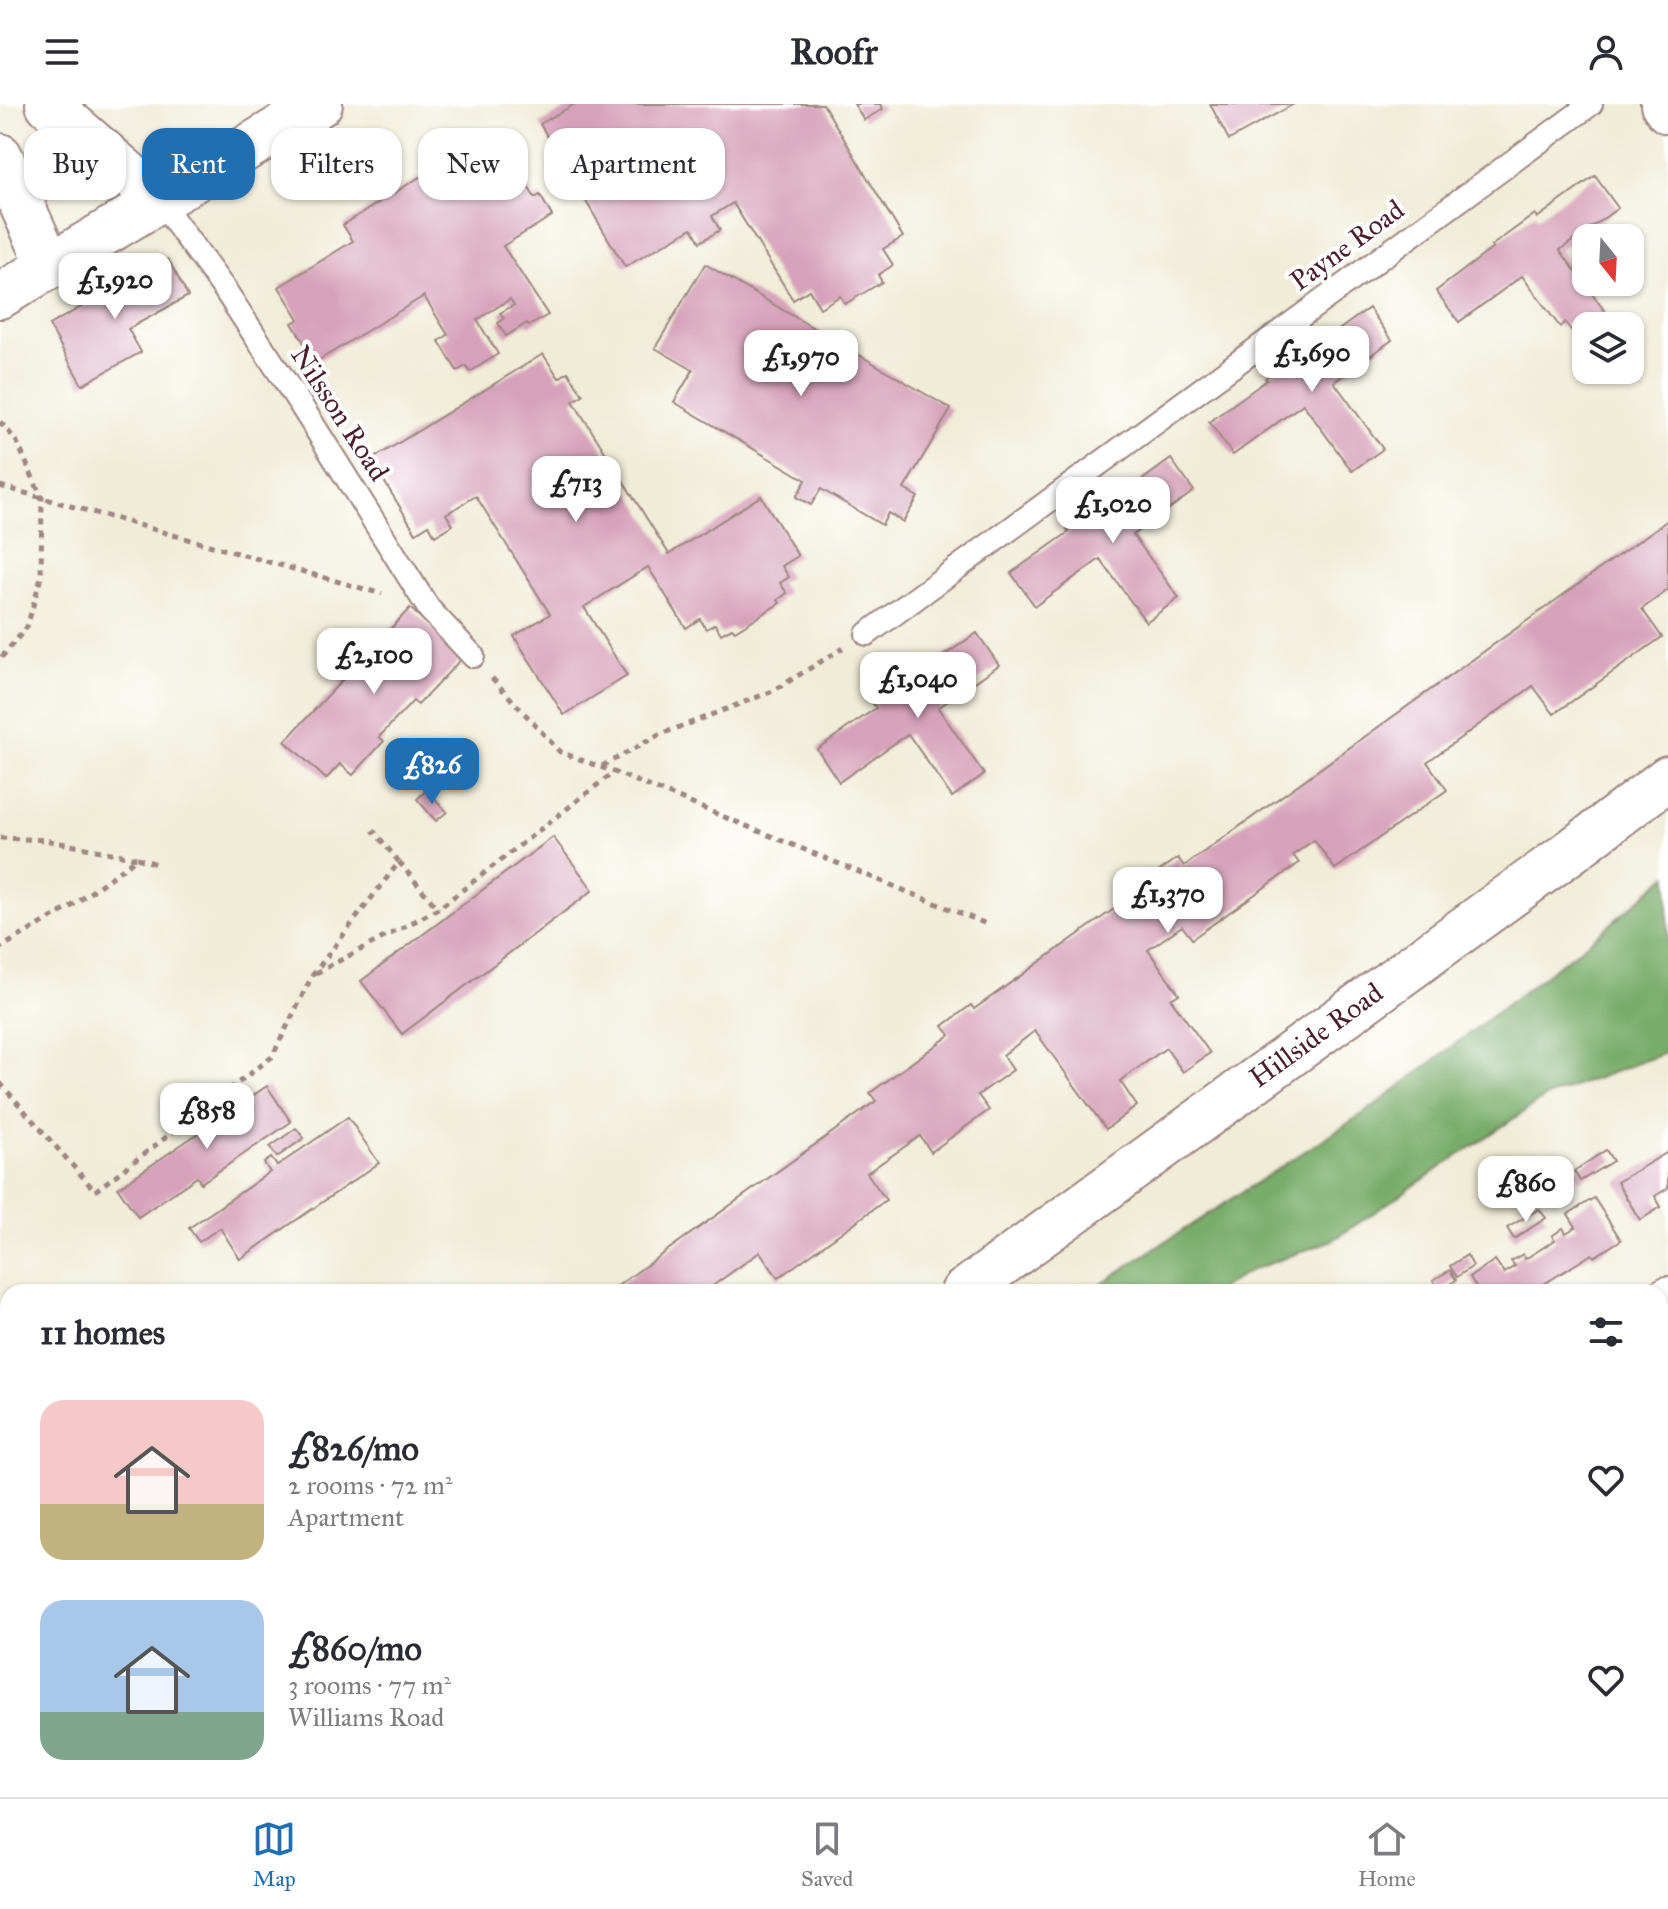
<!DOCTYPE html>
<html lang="en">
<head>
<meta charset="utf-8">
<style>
	body { margin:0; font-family:"IM FELL Great Primer",serif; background:#f2f2f3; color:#2b2b33; height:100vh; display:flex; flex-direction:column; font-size:30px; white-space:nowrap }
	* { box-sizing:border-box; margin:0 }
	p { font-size:26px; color:#7c7c81 }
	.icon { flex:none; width:44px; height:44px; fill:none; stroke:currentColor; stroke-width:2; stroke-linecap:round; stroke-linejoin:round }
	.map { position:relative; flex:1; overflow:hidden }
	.panel { position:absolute; left:0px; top:1180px; width:1668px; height:514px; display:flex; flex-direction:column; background:#fff; border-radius:24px 24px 0 0; box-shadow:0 2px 6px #0004 }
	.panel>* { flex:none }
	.top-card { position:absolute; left:24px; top:24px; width:800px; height:72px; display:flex; gap:16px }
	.needle { width:52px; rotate:162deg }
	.buttons { position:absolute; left:1572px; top:120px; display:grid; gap:16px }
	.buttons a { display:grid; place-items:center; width:72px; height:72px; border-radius:16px; background:#fff; box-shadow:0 2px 6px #0004; font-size:40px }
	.price { position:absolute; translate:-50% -68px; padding:0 18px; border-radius:16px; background:#fff; color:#222; font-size:26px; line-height:52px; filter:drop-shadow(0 2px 4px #0008) }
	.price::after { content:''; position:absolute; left:50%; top:48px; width:24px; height:18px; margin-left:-12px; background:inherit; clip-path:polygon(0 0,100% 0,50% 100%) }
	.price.on { background:#1f6fb2; color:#fff }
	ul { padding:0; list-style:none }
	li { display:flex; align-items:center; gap:24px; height:200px; padding:0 40px }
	li span { display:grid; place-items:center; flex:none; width:224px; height:160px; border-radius:24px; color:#555 }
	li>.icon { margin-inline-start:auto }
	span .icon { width:96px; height:96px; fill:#fffc; stroke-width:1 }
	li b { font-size:34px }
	h2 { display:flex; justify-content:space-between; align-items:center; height:96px; padding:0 40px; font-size:34px }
	.tag { padding:0 28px; border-radius:24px; background:#fff; box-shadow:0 2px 6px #0004; font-size:28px; line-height:72px }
	.tag.on { background:#1f6fb2; color:#fff }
	header { display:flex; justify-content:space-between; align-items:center; height:104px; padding:0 40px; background:#fff; font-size:36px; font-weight:800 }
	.menu { display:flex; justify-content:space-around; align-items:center; height:112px; border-top:2px solid #e1e1e2; background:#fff; font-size:22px; color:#7c7c81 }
	.menu a { display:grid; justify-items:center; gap:4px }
	.menu .on { color:#1f6fb2 }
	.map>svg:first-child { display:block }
	.green { fill:#95c879; stroke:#707452; stroke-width:2 }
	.forest { fill:#78ac69; stroke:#61664a; stroke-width:2 }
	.building { fill:#d6a2b9 }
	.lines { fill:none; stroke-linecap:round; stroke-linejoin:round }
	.service-casing { stroke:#9d8681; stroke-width:26 }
	.minor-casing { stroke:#9d8681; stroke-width:48 }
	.path { stroke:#9d8681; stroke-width:5; stroke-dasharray:6 6; stroke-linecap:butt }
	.service { stroke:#fff; stroke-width:22 }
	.minor { stroke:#fff; stroke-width:44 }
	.labels { text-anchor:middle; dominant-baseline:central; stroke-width:8; stroke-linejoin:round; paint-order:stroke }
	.street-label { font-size:28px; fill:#4a1f2b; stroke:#fff }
</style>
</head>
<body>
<header><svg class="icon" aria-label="menu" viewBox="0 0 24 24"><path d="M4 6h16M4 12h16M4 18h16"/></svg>Roofr<svg class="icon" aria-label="person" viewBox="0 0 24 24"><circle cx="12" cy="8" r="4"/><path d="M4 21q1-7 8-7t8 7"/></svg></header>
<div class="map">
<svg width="1668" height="1693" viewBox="0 0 1668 1693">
	<rect width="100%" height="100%" fill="#fff"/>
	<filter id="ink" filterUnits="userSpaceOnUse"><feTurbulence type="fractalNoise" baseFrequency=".0125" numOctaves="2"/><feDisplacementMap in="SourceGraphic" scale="16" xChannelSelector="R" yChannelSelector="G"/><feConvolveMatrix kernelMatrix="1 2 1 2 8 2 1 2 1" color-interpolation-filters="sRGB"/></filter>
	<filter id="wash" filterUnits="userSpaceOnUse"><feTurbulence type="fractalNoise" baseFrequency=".006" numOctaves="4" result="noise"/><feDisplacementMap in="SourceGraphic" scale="32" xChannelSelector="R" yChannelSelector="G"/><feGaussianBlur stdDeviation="1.8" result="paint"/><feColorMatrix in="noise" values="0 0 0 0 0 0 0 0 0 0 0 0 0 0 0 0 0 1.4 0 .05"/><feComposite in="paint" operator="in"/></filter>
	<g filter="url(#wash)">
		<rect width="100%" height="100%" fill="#f0ecd7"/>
		<!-- green -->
		<g class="green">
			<polygon points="1660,1405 1668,1416 1668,1542 1660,1545"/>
			<polygon points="1178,1686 1280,1686 1265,1693 1162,1693"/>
		</g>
		<!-- forest -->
		<g class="forest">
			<polygon points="1668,771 1668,948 1546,993 1333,1136 1252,1166 1214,1188 1088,1188 1373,1003 1599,830"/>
			<polygon points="295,1686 734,1686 723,1693 286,1693 288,1689"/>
		</g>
		<g id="blocks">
			<!-- building -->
			<g class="building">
				<polygon points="575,0 823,0 903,133 883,145 893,161 878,171 882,178 845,200 840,192 820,204 809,186 793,196 733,99 712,112 720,126 700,138 692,124 625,163 540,20"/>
				<polygon points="854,0 880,0 883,5 864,16"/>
				<polygon points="1210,0 1294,0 1229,36"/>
				<polygon points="58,32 66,45 44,59 36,46"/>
				<polygon points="479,36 489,53 504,45 535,94 540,91 552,112 503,142 548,211 529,222 527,219 506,232 498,219 504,215 500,209 514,201 510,195 477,216 498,250 470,268 466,262 457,267 439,237 448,231 424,192 316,258 292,219 299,215 279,183 353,137 343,121"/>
				<polygon points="1595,72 1618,104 1560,146 1609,213 1596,222 1586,222 1586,230 1578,236 1565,218 1560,223 1522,172 1459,218 1436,187 1493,144 1491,142 1535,110 1537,114"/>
				<polygon points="168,155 188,192 128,225 141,248 82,281 49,221"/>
				<polygon points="705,160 951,305 904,385 918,393 903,418 888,409 882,421 821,385 811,401 796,393 806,376 674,298 693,266 655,244"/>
				<polygon points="1369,204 1392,236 1334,278 1383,345 1352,367 1303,300 1233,351 1209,318 1267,276 1265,274 1309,242 1311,246"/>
				<polygon points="543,250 559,274 568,268 583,291 573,297 669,450 761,392 798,452 782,462 789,473 780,479 787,489 778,496 780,499 735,527 732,524 721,530 715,520 706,525 700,515 686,524 648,463 584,503 627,572 564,611 514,532 550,510 476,392 446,410 453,421 435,432 429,421 416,429 371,356"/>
				<polygon points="1171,355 1194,387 1133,431 1179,494 1146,518 1100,455 1035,502 1011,469 1069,428 1067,425 1111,394 1113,397"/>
				<polygon points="1668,416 1668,486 1642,505 1662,533 1554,610 1533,582 1427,658 1447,686 1335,765 1314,736 1293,751 1299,759 1192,835 1182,822 1148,846 1179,890 1171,895 1210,949 1183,968 1166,944 1120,977 1137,1002 1106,1025 1035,927 1003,951 1013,966 978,991 989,1006 931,1048 920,1032 867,1069 886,1096 778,1174 760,1148 704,1188 609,1188 876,997 870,989 950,931 943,922 971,901 974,905 1153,777 1151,773 1178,754 1184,762"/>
				<polygon points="410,504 463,553 418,601 413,597 379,633 384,637 353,671 340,660 326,675 285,637"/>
				<polygon points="977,529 999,561 938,604 984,670 952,693 908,630 839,678 817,645 876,604 873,600"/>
				<polygon points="427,686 447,708 436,717 417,695"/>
				<polygon points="553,733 593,786 402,930 361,877"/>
				<polygon points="267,982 291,1018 201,1079 197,1073 138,1113 118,1084"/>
				<polygon points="348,1013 379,1059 240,1155 220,1124 199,1138 189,1124 270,1068 264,1059 271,1054 277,1062"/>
				<polygon points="296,1024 304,1034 277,1053 270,1043"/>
				<polygon points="1606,1046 1613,1057 1580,1077 1574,1067"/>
				<polygon points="1668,1048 1668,1084 1655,1092 1661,1103 1640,1116 1617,1078"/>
				<polygon points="1594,1094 1621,1136 1594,1153 1592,1150 1531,1188 1479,1188 1470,1173 1495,1156 1504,1169 1515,1162 1511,1157 1523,1150 1525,1155 1555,1136 1552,1132 1563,1124 1566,1129 1576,1123 1568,1110"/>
				<polygon points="1539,1105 1546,1114 1514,1135 1507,1124"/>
				<polygon points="1467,1151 1473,1162 1457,1173 1450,1162"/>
				<polygon points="1450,1166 1456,1176 1440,1187 1433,1176"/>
				<polygon points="1663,1348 1668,1356 1668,1394 1662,1398 1660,1395 1660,1349"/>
				<polygon points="1668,1590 1668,1627 1660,1630 1660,1592"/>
				<polygon points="904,1686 910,1687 970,1686 959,1693 894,1693"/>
				<polygon points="1353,1686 1408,1686 1408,1687 1379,1693 1355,1693"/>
			</g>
		</g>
	</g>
	<g filter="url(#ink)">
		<use href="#blocks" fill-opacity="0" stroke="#9d8681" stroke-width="2"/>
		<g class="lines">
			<!-- service casing -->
			<g class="service-casing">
				<g id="service">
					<polyline points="159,96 225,186 302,303 429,505 473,552"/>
					<polyline points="867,530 1591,0"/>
				</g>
			</g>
			<!-- minor casing -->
			<g class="minor-casing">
				<g id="minor">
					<polyline points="48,0 159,96"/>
					<polyline points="1663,0 1668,7"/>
					<polyline points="0,52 50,163"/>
					<polyline points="0,192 320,0"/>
					<polyline points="963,1188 1573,746 1668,674"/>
					<polyline points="1660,1200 1668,1195"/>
					<polyline points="1660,1282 1668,1279"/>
					<polyline points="0,1530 8,1529"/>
					<polyline points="783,1693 795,1686"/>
				</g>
			</g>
			<!-- path -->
			<g class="path">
				<polyline points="0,318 16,336 42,394 41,473 27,523 0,555"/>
				<polyline points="0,382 382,490"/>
				<polyline points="492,574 560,648 614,668 989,821"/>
				<polyline points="602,662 659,631 773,587 843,544"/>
				<polyline points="0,734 45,736 137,754 72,802 0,844"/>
				<polyline points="137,754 160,761"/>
				<polyline points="399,758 438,805"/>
				<polyline points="316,869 438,805 614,668"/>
				<polyline points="0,979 95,1087 272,953 312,872 399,758 373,726"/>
				<polyline points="1660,1673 1668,1670"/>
				<polyline points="1622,1693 1635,1686"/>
			</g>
			<!-- service -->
			<use href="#service" class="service"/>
			<!-- minor -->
			<use href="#minor" class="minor"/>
		</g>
	</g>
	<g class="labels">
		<!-- street labels -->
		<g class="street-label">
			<text transform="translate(1347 141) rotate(-36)">Payne Road</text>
			<text transform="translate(340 309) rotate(57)">Nilsson Road</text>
			<text transform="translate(1316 931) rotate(-36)">Hillside Road</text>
		</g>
	</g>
</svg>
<div class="buttons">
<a><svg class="needle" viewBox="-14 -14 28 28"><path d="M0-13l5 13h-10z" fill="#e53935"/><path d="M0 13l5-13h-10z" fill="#7c7c81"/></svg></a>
<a><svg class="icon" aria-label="layers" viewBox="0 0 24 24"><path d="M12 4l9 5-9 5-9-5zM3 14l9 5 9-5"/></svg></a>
</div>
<b class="price" style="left:115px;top:217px">£1,920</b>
<b class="price" style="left:1312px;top:290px">£1,690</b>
<b class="price" style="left:801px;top:294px">£1,970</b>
<b class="price" style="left:576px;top:420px">£713</b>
<b class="price" style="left:1113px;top:441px">£1,020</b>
<b class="price" style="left:374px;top:592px">£2,100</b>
<b class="price" style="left:918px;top:616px">£1,040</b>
<b class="price on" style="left:432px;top:702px">£826</b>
<b class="price" style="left:1168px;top:831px">£1,370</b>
<b class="price" style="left:207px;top:1047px">£858</b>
<b class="price" style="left:1526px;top:1120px">£860</b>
<div class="top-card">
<a class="tag">Buy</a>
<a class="tag on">Rent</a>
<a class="tag">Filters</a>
<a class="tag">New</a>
<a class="tag">Apartment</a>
</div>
<section class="panel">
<h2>11 homes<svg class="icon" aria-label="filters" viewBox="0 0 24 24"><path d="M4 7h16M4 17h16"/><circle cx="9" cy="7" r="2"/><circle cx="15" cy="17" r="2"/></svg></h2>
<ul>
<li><span style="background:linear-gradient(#f6c9c9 65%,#c2b280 0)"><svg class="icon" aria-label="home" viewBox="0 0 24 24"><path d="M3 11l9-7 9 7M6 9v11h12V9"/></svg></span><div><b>£826/mo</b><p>2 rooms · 72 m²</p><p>Apartment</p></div><svg class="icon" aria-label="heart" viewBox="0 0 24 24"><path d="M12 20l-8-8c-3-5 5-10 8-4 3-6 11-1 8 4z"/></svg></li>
<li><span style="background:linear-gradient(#a9c7e8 70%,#7fa58c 0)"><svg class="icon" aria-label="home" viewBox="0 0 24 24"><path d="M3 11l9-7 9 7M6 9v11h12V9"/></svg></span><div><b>£860/mo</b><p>3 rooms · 77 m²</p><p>Williams Road</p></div><svg class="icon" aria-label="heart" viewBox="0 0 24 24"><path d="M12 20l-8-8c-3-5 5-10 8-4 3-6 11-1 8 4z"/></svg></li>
</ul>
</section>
</div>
<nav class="menu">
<a class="on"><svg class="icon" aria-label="map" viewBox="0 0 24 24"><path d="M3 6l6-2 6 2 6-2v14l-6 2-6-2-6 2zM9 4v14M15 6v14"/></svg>Map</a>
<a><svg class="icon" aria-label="saved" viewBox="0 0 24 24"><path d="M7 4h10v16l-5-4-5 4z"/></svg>Saved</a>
<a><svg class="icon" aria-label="home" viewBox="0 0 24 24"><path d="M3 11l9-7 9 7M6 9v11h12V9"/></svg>Home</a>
</nav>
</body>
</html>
